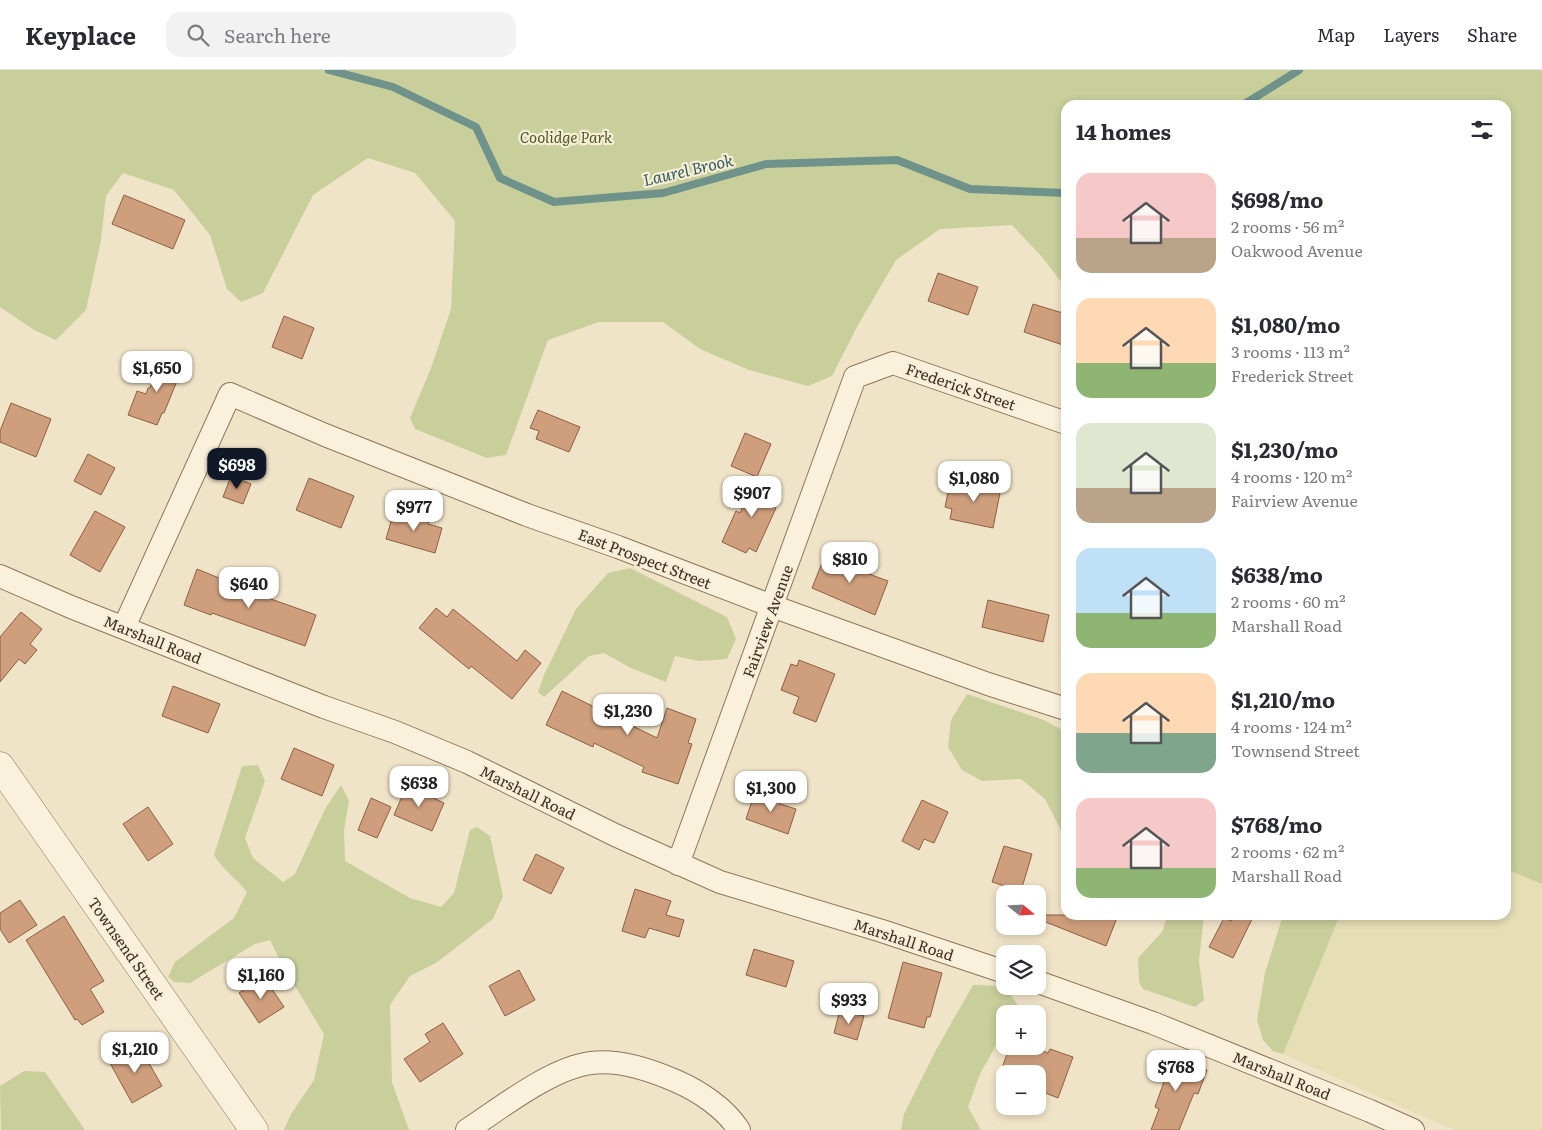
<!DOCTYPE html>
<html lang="en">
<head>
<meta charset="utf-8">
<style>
	body { margin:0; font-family:Literata,serif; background:#f2f2f3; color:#2b2b33; height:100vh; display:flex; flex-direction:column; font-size:19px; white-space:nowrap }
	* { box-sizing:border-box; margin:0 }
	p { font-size:16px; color:#7c7c81 }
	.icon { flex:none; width:28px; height:28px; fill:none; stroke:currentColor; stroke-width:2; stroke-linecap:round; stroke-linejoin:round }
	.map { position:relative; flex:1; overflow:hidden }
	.panel { position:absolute; left:1061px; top:30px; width:450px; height:820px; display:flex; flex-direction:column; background:#fff; border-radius:15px; box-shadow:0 2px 8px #0003 }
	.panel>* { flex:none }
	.needle { width:32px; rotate:108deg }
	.controls { position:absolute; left:996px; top:815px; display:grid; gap:10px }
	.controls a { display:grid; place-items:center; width:50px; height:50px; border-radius:10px; background:#fff; box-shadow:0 2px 8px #0003; font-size:25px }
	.price { position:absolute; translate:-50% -42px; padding:0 11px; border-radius:10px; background:#fff; color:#222; font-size:16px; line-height:32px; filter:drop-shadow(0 1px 2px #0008) }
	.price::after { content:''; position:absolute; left:50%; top:30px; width:15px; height:11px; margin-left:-8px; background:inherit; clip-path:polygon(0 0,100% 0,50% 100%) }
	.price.active { background:#111827; color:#fff }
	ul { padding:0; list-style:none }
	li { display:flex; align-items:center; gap:15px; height:125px; padding:0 15px }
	li span { display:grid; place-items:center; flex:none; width:140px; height:100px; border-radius:15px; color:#555 }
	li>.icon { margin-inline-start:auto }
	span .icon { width:60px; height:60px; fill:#fffc; stroke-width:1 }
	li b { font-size:21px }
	h2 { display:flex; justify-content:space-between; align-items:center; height:60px; padding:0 15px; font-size:21px }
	header { display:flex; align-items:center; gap:30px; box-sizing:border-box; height:70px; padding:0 25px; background:#fff; border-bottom:1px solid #e1e1e2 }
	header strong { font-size:24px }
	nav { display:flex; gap:28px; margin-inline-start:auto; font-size:18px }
	.search { width:350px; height:45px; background:#f2f2f3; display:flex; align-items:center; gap:12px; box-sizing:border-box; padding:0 18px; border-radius:15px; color:#7c7c81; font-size:19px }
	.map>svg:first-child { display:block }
	.farmland { fill:#e6deb5 }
	.green { fill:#c9cf9b }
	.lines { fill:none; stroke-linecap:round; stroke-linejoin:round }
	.stream { stroke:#6f938a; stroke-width:8 }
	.building { fill:#cf9f7d; stroke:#8d5f41 }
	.minor-casing { stroke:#8d765c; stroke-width:24 }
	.tertiary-casing { stroke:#8d765c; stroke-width:29 }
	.minor { stroke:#faf1dc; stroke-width:22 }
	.tertiary { stroke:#faf1dc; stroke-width:28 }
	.labels { text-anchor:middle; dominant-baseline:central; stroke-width:4.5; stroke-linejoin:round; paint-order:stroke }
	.park-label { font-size:15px; font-style:italic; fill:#4d5a26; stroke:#f7eed8 }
	.street-label { font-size:15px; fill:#3d2e20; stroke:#f7eed8 }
	.water-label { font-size:16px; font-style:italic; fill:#2f5d5a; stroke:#f7eed8 }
</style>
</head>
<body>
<header>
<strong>Keyplace</strong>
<div class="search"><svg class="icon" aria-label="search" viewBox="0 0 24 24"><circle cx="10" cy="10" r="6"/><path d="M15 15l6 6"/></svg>Search here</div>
<nav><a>Map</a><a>Layers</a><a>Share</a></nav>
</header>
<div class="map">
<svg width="1542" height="1060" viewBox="0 0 1542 1060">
	<rect width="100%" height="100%" fill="#f0e4c8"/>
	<!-- farmland -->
	<polygon class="farmland" points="1542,462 1542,1060 1454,1060 1283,984 1340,845 1506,845 1506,530"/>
	<!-- green -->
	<g class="green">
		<polygon points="0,0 1542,0 1542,814 1506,799 1506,35 1066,35 1066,218 1042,187 1012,155 940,159 896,190 857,257 832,306 808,316 749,300 700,279 663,252 599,252 548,270 506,385 487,388 415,359 410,348 431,298 451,239 455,151 415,103 368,88 313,125 263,223 241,232 227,219 210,165 174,120 123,103 106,126 101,170 86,240 56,270 34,260 0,237"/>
		<polygon points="630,498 727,547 736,569 727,589 699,591 675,586 666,612 631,598 604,583 589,586 544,627 538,622 544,605 576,539 608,503"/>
		<polygon points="967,624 1044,650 1066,662 1066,770 1045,729 1021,709 982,711 962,700 948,677 951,650"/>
		<path d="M258,695L265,711L245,768L253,788L283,812L295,804L325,739L341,715L349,731L344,760L345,791L410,828L441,837L454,823L470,760L477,757L490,766L503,826L493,849L436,893L410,906L390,935L392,1012L409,1060H284L291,1044L314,1010L324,964L281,893L270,870L255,874L190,913L174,912L168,907L175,892L234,848L247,822C237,809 222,799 214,785L242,696Z"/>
		<polygon points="1168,845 1204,845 1199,891 1204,930 1195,937 1143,919 1139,912 1138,888 1162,862"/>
		<polygon points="1283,845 1340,845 1283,984 1273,981 1263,970 1257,950 1265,903"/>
		<polygon points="973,915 1004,916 1018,935 1014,944 1005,944 1005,959 980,1004 968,1037 981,1060 901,1060 904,1044 936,980"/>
		<polygon points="24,1001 45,1002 85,1060 1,1060 0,1016"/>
	</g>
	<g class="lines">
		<!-- stream -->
		<g class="stream">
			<polyline points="329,0 393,17 476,57 500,108 554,132 663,123 766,94 897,90 970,119 1066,123"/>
			<polyline points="1243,35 1299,0"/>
		</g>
	</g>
	<!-- building -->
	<g class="building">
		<polygon points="124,125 185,150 173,179 112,154"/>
		<polygon points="938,203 978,217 968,245 928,231"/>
		<polygon points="1033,234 1066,244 1066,276 1024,262"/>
		<polygon points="284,246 314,258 302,289 272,277"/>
		<polygon points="161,288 183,296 164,343 162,343 157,355 128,345 137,321 146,324 148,318 150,318"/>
		<polygon points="11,333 51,349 36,387 0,372 0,361"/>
		<polygon points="538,340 580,357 569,382 536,369 539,361 530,358"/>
		<polygon points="745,363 771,374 757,407 731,396"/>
		<polygon points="88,384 115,398 101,425 74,411"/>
		<polygon points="231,406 251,414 243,434 223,427"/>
		<polygon points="309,408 354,426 341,458 296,440"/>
		<polygon points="756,408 778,417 770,436 776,438 756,482 749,478 746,483 722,472 736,441 740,443"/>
		<polygon points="959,409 1001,418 993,458 950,449 952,439 945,437 949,418 957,420"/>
		<polygon points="95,441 125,457 100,502 70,485"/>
		<polygon points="394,441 429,450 428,454 442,458 435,483 386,469"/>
		<polygon points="826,483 849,491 847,496 888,511 875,545 812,518"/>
		<polygon points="197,499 224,510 223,512 316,545 305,576 212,543 211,545 184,535"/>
		<polygon points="988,530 1049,545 1043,572 982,557"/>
		<polygon points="436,538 447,547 453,539 517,591 525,580 541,593 512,629 471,596 469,599 419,558"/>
		<polygon points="21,542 42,559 30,574 37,580 25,594 19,589 0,612 0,567"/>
		<polygon points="799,590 835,604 816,652 793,643 799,627 781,620 791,594 797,596"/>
		<polygon points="173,616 220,634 208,663 162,646"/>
		<polygon points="562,621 657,668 667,638 696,649 688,673 692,674 678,714 642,702 644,697 594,673 593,677 546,655"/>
		<polygon points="294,678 334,695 322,726 281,709"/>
		<polygon points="407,715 444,733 432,761 394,745"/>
		<polygon points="755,722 781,731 780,734 796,739 788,764 746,749"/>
		<polygon points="371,728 391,737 377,768 358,760"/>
		<polygon points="922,730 948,742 934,773 924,769 919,780 902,771"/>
		<polygon points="148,737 173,774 148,791 123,754"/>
		<polygon points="1004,776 1032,784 1021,821 992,812"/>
		<polygon points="536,784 564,798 551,824 523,810"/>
		<polygon points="635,819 671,831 666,845 684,850 679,867 649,858 645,868 622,861"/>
		<polygon points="20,830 37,855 9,873 0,859 0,843"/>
		<polygon points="1038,845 1118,845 1106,876 1038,849"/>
		<polygon points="1234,845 1254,845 1233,888 1209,877 1224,848 1231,851"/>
		<polygon points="64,846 104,911 90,919 104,942 82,955 77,949 75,950 26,870"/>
		<polygon points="754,879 794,891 786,917 746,905"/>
		<polygon points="903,892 942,903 930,947 927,947 924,958 888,948"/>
		<polygon points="519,900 535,930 505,946 489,916"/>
		<polygon points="264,907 284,937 259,953 239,923"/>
		<polygon points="840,940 864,946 857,970 834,963"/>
		<polygon points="443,953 463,984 420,1012 404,989 430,972 425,964"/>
		<polygon points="138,974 162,1016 132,1033 110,993 115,990 114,987"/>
		<polygon points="1010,976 1030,976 1048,983 1050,979 1073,987 1058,1028 1038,1020 1038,1004 1005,1004 1005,1008 999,1006"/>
		<polygon points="1165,984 1207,1000 1198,1024 1194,1023 1179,1060 1151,1060 1159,1039 1155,1037 1165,1009 1157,1006"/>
	</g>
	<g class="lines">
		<!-- minor casing -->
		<g class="minor-casing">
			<g id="minor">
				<polyline points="0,506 71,537 235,602 324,637 395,662 467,692 615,765 720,812 882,861 1005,902"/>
				<polyline points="124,557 230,324 325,365 527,445 618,477 772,536 988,614 1066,639"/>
				<polyline points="678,794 855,307 893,293 1066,353"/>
				<polyline points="1038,912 1153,953 1370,1041 1413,1060"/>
				<path d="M467,1060C501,1038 551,998 591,993C619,989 651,1000 676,1011C699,1021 725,1038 739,1060"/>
			</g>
		</g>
		<!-- tertiary casing -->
		<g class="tertiary-casing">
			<polyline id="tertiary" points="0,696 254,1060"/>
		</g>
		<!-- minor -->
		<use href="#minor" class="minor"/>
		<!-- tertiary -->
		<use href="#tertiary" class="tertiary"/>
	</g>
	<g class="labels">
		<!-- park labels -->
		<g class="park-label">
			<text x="566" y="66">Coolidge Park</text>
		</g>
		<!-- street labels -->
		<g class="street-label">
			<text transform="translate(961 316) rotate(19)">Frederick Street</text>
			<text transform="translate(645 488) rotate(21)">East Prospect Street</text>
			<text transform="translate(767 551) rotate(-70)">Fairview Avenue</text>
			<text transform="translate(153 569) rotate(22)">Marshall Road</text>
			<text transform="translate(528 722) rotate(26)">Marshall Road</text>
			<text transform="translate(904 869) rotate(18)">Marshall Road</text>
			<text transform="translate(127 878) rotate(55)">Townsend Street</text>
			<text transform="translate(1282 1005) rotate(22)">Marshall Road</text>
		</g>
		<!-- water labels -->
		<g class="water-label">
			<text transform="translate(688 99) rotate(-13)">Laurel Brook</text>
		</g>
	</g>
</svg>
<div class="controls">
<a><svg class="needle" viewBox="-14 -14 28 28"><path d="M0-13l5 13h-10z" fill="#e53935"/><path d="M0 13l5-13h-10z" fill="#7c7c81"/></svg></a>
<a><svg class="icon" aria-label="layers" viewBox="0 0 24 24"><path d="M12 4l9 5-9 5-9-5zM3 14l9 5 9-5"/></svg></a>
<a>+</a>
<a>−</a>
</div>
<b class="price" style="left:157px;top:323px">$1,650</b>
<b class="price active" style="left:237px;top:420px">$698</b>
<b class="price" style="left:974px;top:433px">$1,080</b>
<b class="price" style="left:752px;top:448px">$907</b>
<b class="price" style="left:414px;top:462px">$977</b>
<b class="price" style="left:850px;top:514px">$810</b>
<b class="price" style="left:249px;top:539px">$640</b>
<b class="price" style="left:628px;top:666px">$1,230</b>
<b class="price" style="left:419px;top:738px">$638</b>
<b class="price" style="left:771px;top:743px">$1,300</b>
<b class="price" style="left:261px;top:930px">$1,160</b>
<b class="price" style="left:849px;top:955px">$933</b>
<b class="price" style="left:135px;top:1004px">$1,210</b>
<b class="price" style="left:1176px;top:1022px">$768</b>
<section class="panel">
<h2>14 homes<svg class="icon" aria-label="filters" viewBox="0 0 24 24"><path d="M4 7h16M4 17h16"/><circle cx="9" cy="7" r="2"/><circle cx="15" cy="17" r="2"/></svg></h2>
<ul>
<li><span style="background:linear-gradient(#f6c9c9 65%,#b9a48a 0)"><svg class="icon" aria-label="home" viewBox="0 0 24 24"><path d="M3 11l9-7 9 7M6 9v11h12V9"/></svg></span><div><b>$698/mo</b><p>2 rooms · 56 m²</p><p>Oakwood Avenue</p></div></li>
<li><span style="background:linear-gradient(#ffd9b3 65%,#8fb573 0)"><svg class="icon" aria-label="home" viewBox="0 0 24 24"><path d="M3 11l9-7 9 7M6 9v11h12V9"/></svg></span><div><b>$1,080/mo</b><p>3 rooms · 113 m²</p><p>Frederick Street</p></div></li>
<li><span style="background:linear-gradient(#dfe7d0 65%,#b9a48a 0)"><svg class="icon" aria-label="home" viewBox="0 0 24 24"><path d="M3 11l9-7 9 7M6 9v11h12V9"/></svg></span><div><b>$1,230/mo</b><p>4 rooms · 120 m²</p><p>Fairview Avenue</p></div></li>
<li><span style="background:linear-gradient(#bfe0f5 65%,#8fb573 0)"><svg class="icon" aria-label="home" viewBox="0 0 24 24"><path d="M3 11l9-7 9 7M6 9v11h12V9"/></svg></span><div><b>$638/mo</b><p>2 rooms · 60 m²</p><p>Marshall Road</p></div></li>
<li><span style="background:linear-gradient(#ffd9b3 60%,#7fa58c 0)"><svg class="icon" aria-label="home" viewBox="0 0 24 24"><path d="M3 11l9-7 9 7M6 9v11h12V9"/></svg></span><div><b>$1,210/mo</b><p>4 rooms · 124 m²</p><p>Townsend Street</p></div></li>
<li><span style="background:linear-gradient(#f6c9c9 70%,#8fb573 0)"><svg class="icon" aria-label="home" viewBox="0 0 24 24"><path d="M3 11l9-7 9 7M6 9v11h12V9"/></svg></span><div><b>$768/mo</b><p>2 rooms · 62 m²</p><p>Marshall Road</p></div></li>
</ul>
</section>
</div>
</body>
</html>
